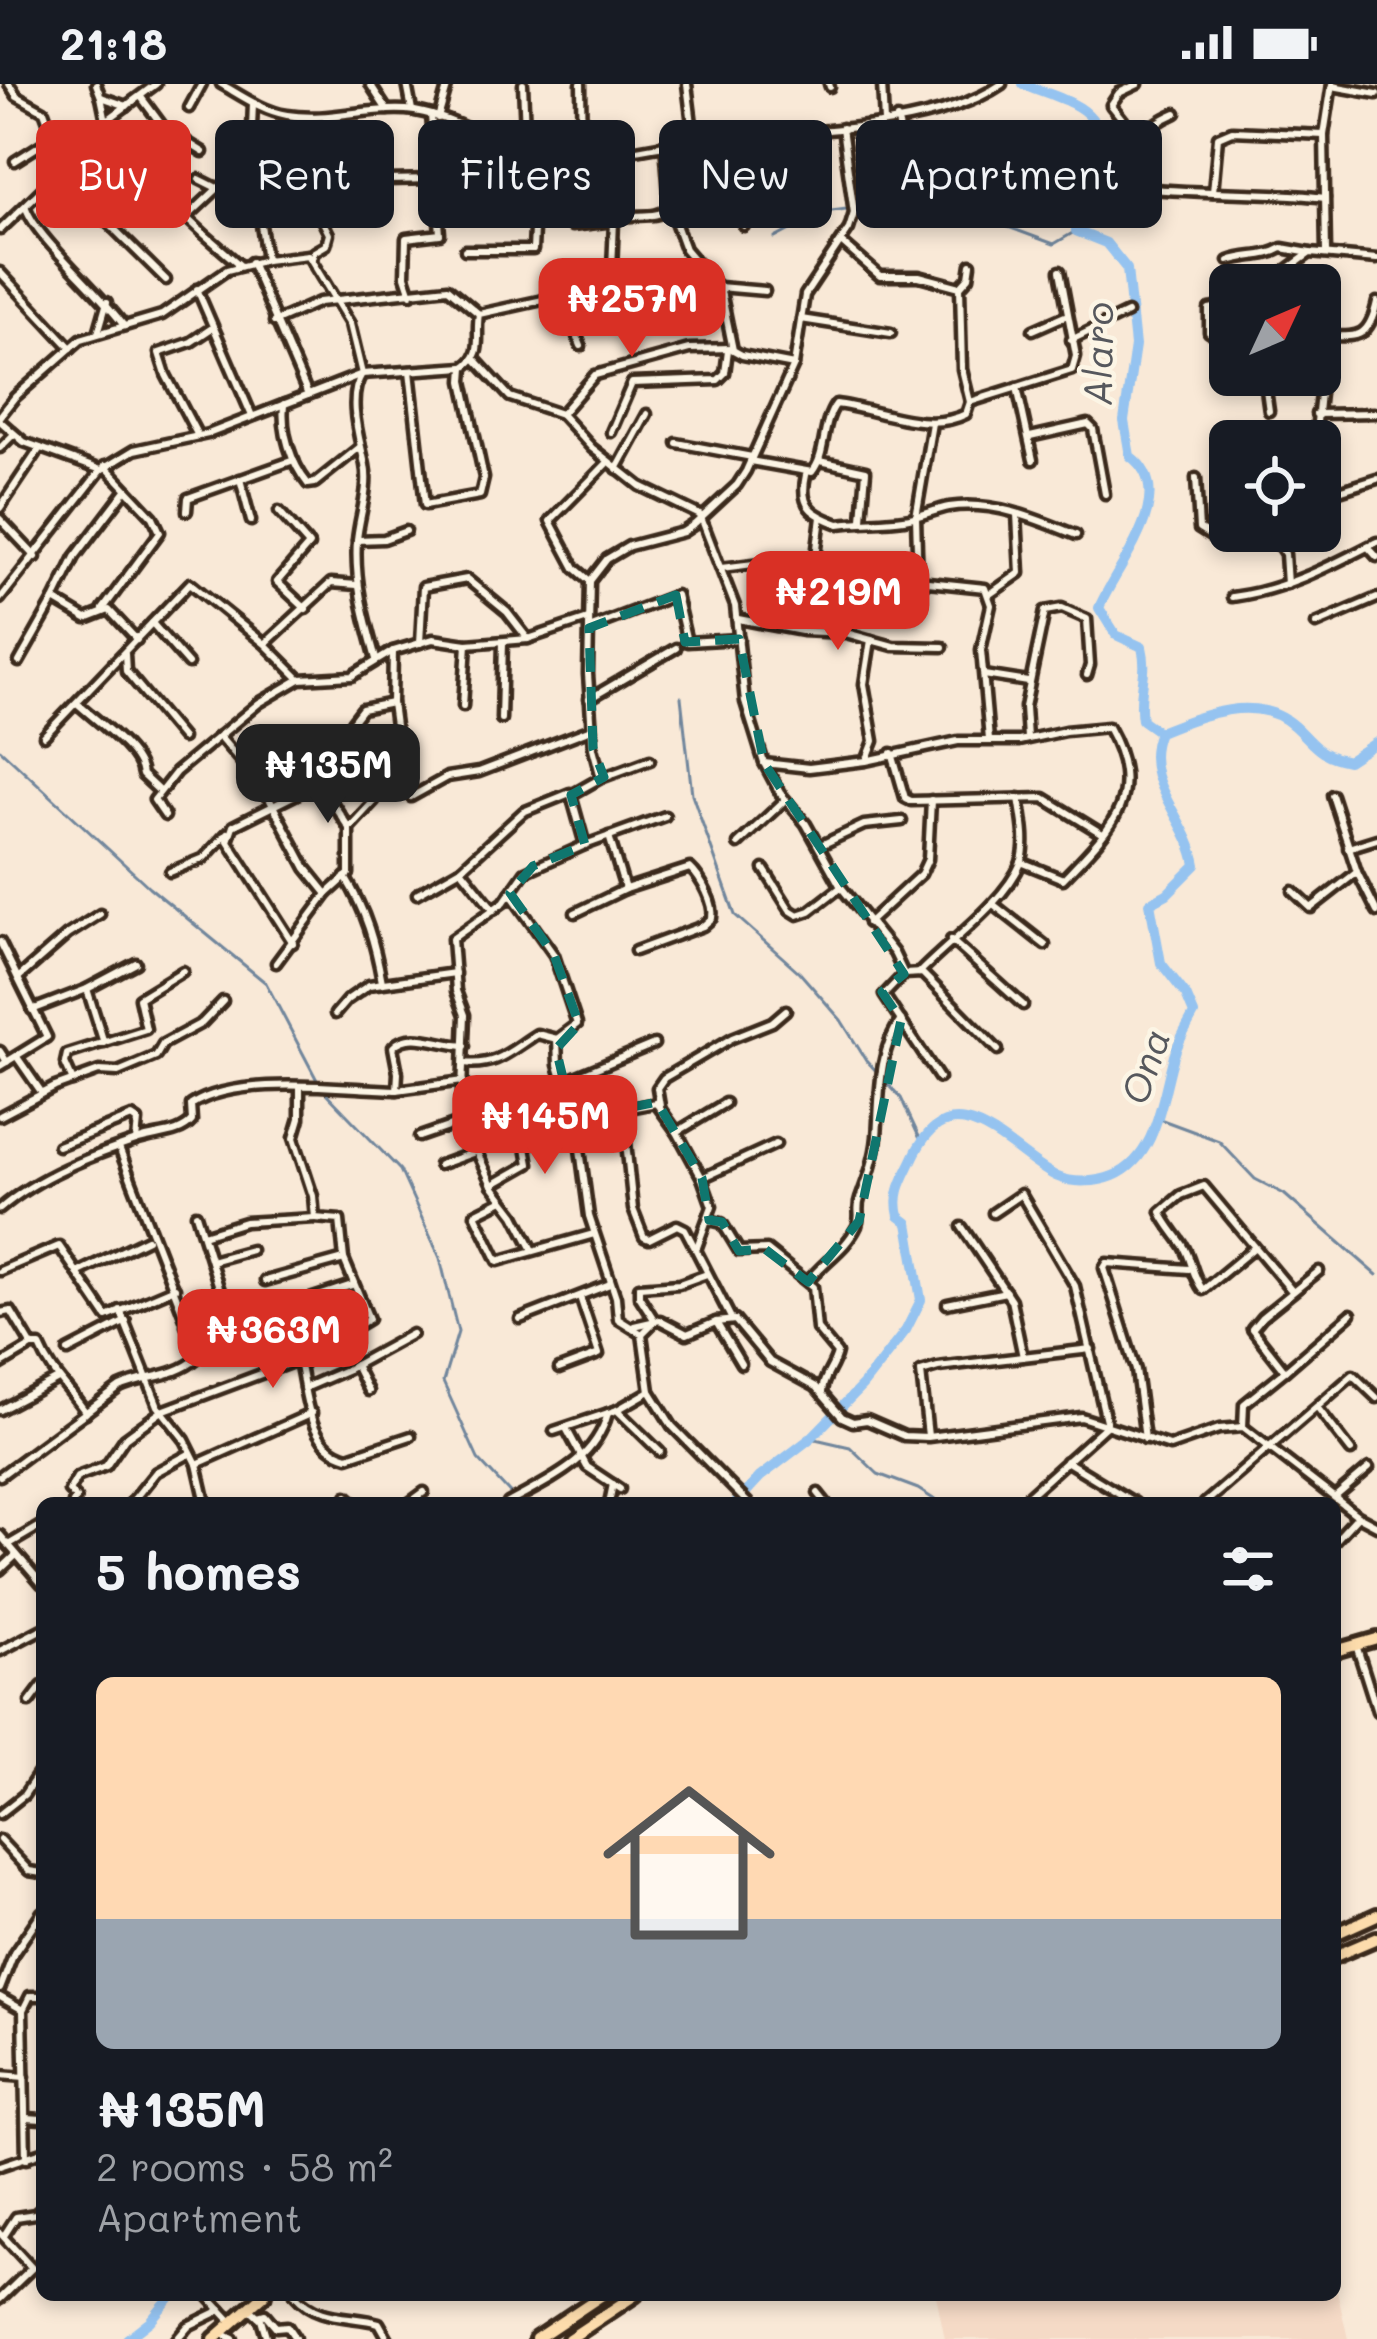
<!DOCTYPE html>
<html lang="en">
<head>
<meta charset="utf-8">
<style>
	body { margin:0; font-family:Mali,sans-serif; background:#242831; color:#f1f3f6; height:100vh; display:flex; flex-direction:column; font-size:45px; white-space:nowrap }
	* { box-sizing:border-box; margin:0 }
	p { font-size:39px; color:#9ea1a6 }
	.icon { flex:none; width:66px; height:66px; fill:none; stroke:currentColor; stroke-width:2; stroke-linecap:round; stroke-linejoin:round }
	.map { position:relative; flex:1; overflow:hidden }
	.side { position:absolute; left:36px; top:1413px; width:1305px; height:804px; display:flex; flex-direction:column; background:#171b24; border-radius:18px; box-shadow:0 6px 18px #0003 }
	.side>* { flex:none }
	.banner { position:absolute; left:36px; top:36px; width:1305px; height:108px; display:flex; gap:24px }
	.needle { width:78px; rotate:46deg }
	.controls { position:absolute; left:1209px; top:180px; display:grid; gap:24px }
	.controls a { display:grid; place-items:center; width:132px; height:132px; border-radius:18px; background:#171b24; box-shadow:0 6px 18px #0003; font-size:60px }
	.price { position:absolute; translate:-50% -102px; padding:0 27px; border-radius:24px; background:#d93025; color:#fff; font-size:39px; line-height:78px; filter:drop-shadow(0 3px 6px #0008) }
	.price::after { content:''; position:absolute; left:50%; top:72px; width:36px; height:27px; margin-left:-18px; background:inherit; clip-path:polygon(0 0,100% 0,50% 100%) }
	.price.current { background:#222; color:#fff }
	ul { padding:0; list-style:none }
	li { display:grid; align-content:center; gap:24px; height:636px; padding:0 60px }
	li span { display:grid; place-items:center; height:372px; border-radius:18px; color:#555 }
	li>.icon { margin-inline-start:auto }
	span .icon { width:216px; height:216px; fill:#fffc; stroke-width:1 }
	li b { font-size:51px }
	h2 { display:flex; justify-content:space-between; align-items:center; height:144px; padding:0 60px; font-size:51px }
	.tag { padding:0 42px; border-radius:18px; background:#171b24; box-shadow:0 6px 18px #0003; font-size:42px; line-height:108px }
	.tag.current { background:#d93025; color:#fff }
	.status { display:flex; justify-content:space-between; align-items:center; height:84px; padding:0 60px; background:#171b24; direction:ltr }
	.status svg { height:33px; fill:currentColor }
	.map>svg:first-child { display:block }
	.built { fill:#f5dac6 }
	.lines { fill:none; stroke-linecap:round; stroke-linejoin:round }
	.stream { stroke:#71869c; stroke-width:3 }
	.river { stroke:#95c3f0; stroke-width:10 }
	.minor-casing { stroke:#3b2a1e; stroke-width:15 }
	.highway-casing { stroke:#3b2a1e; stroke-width:20 }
	.minor { stroke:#fcf5e5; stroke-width:6 }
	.highway { stroke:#fddcac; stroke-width:10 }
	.marked { fill:none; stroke:#0f766e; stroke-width:9; stroke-dasharray:24 15; stroke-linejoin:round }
	.labels { text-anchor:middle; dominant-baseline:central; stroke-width:9; stroke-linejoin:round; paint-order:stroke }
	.water-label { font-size:39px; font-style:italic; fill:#56585d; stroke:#fcf5e5 }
</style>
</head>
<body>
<div class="status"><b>21:18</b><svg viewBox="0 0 49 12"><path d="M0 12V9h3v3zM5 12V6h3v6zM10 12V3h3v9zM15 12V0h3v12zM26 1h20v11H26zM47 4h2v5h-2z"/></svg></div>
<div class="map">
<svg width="1377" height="2255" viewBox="0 0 1377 2255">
	<rect width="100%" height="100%" fill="#f9e9d7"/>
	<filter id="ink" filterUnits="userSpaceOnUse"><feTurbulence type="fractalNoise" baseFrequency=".00833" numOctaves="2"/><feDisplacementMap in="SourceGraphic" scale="24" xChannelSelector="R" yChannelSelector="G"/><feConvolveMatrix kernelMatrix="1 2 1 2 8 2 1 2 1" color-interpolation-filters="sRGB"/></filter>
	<g filter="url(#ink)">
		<!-- built -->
		<polygon class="built" points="1335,2198 1348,2255 945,2255 936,2211 1335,2211"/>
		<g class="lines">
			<!-- stream -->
			<g class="stream">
				<polyline points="775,154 824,128 884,120 981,133 1054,160 1076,147"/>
				<polyline points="681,613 692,710 735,831 799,888 841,936 866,976 901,1014 921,1057"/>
				<polyline points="0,665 149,803 266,899 318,998"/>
				<polyline points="323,1006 400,1086 440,1174 458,1248 443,1298 478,1375 519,1419"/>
				<polyline points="1157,1034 1219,1057 1255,1095 1284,1110 1377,1191"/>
				<polyline points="811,1354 850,1363 878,1390 918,1405 935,1416 964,1419"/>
			</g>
			<!-- river -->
			<g class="river">
				<path d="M1023,0C1089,25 1107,24 1102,103L1077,128L1076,147L1106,159L1127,185L1135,262L1124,337L1130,372C1182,410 1116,482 1099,524L1116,551L1142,563C1149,591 1137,607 1142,636L1159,648"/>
				<path d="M736,1419L760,1393L811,1354L863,1301L906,1246L921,1216L908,1139L899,1132C893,1108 904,1094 914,1072C953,988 1016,1075 1058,1093C1074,1100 1098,1098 1113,1092C1158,1074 1162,1011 1174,972C1178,957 1187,943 1194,930L1186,911L1161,879L1150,819L1167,810L1196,781C1189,735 1138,698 1159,648C1199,632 1257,608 1294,642C1316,662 1317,671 1348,677L1377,658"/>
				<polyline points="127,2255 150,2237 172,2211"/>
			</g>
			<!-- minor casing -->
			<g class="minor-casing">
				<g id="minor">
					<polyline points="9,0 17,12 44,27 51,46"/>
					<polyline points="96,0 101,13 127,22"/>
					<path d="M221,0C242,12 263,27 287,31C327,38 366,23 406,26C455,30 496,65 544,72C592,79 642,63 690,57C779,47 927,51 1002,0"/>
					<polyline points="370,0 387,26"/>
					<polyline points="407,0 412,26"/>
					<polyline points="523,0 525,47 537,45 545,71"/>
					<polyline points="581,0 582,73"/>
					<polyline points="687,0 694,56"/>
					<polyline points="829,0 830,3"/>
					<polyline points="882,0 884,38"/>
					<polyline points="1138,0 1119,9 1111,21 1139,56"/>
					<polyline points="1332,2 1377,10"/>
					<path d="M101,13L106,37L104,51C147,98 192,141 241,182"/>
					<polyline points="141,13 164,44 203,68"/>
					<polyline points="253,19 251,70 266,176"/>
					<polyline points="189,24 202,0"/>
					<path d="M1176,29C1143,43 1132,61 1127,97L1133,103C1197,111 1261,106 1325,114"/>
					<polyline points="438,34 448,0"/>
					<polyline points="897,35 908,73 922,87 965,76 976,68"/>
					<polyline points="106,37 156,0"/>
					<polyline points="85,42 51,46 42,63 94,125 166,196"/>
					<polyline points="971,74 977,102"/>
					<polyline points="15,77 42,60"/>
					<polyline points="199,95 217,104"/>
					<polyline points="669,106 736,101 741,109 744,142"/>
					<polyline points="1213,108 1218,53 1232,47 1324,51"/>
					<path d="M26,124C37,155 101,209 124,242"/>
					<polyline points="670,124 685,165 721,207 733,266 742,271 794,281"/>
					<polyline points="104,134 144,96"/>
					<polyline points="186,134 219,103 255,94"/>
					<polyline points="572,142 614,137"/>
					<polyline points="0,146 61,87"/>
					<polyline points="841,158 880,192 919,192 960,203 962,285 970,318"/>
					<polyline points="465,166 533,166 535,124 521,67"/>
					<polyline points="1326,169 1324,51 1332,0"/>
					<polyline points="312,175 314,168 326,161 329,150 313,118 314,108 363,86 386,96 436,95"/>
					<path d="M1229,177C1248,170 1265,174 1282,164L1310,169"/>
					<polyline points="251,178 308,311"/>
					<polyline points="0,188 71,264"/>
					<polyline points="1281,201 1284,188 1310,169 1377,175"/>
					<polyline points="719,203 765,207"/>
					<polyline points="960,203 969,193 971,180"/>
					<polyline points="197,205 252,332"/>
					<polyline points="411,210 405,192 406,154 440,150 431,31"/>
					<polyline points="561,212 581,262"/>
					<polyline points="801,235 891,249"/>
					<polyline points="274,238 319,218 448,204 479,230"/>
					<polyline points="1033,246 1065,232"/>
					<polyline points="1209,248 1209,225 1230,221"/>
					<polyline points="98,249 107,218"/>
					<path d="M1320,252C1356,252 1368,258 1377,218"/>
					<polyline points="1071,256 1127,229"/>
					<polyline points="476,276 510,313 561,330 592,364 640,402 700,431 735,522 745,618 764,679 780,709 806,740 841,803 894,869 904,890 922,889 998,966"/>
					<path d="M410,287L425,421L480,411L484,394L463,297L464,283C485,270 475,252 479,230L561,212L612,185L614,137C631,126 653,138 670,124L665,60"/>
					<polyline points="1264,291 1269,327"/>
					<polyline points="1017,303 1033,376"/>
					<path d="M284,320C281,347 291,379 308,400L315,399L360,363"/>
					<polyline points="561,330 595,291 689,265 732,264"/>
					<polyline points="1316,330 1377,329"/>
					<path d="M0,332L15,313L81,255L162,231L227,186L266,176L308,171L350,240L362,290C346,315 360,355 365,381C370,405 359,432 357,456C354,498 365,535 376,575"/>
					<polyline points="0,337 24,358 101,386"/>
					<polyline points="611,348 632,299 718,296 725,289 728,266"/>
					<polyline points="198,352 166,291 159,269 191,258 212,244"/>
					<polyline points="1030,353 1088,340 1093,345 1105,410"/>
					<polyline points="1315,357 1326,252"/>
					<polyline points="677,359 752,373"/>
					<polyline points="0,364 14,350"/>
					<path d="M750,377L812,388C827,370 821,340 836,320C877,325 927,350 966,330L970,318L1072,286L1076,272L1060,187"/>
					<polyline points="820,377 866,387 862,435"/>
					<polyline points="617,385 647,330"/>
					<polyline points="1320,385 1324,411"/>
					<path d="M806,391C799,422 811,430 839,440C861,437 882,438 904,435C920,433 934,426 949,423C992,416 1037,435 1076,451"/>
					<polyline points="1196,394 1199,445 1226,462 1260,447"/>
					<polyline points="240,395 251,437"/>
					<polyline points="126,406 75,473 54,516 86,535 109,526 137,556"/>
					<polyline points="1320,413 1377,395"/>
					<polyline points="0,424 40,364"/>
					<polyline points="187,427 188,414 294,376"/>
					<polyline points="279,427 309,461 277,498 306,525"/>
					<polyline points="0,435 36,473"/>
					<polyline points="1270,447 1285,470 1287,500"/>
					<polyline points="357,456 384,455 406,447"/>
					<polyline points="1368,463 1377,473"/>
					<polyline points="815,480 821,433"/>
					<polyline points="721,484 762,479"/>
					<polyline points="839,493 852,490 985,504 991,521 981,566 989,656"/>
					<polyline points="590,497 575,484 550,437 608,378"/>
					<polyline points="918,499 916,433 932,339"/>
					<polyline points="990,510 1020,489 1017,430"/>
					<path d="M1232,513C1285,506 1330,482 1377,458"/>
					<polyline points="0,515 101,386 134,366 208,350 362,290 464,283"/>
					<polyline points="103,525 160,448 153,433 105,382"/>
					<polyline points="738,535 802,547 846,549 893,562 943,563"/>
					<polyline points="152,539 188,580"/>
					<polyline points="1316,540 1377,514"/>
					<polyline points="589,544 676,511 687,558 739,555"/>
					<polyline points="266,559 331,499 357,501"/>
					<polyline points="420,559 423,503 467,495 507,528 528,555"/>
					<polyline points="125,570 126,587 182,654"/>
					<polyline points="19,578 54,516"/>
					<polyline points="984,591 1028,598"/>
					<polyline points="589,615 676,564"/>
					<path d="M77,619C96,637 140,666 142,691L158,706"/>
					<polyline points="392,619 401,687"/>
					<polyline points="463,622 467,560"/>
					<polyline points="501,635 503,558"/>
					<polyline points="44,652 190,499 265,560 300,595"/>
					<polyline points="219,652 263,703 306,784 327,810"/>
					<polyline points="1027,654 1025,623 1045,527 1062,524 1087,535 1090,581 1087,591"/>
					<polyline points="892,669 905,714 911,717 1044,714 1101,749"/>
					<polyline points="867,675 874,657 864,600 871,556"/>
					<path d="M764,679L809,684L866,677L958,657H1019L1065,647L1108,643C1147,713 1111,745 1063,795L1021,778"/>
					<polyline points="601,694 650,676"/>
					<polyline points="318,697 349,744"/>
					<polyline points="1332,711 1357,788 1377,828"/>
					<polyline points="411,713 447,693 479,688 591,645"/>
					<polyline points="165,732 154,716 176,688 259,619 300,595 352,592 393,567 433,555 467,560 528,555 588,535"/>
					<polyline points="738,760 785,716"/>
					<polyline points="585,761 665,732"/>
					<polyline points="819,762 864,741 902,737"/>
					<polyline points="1348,764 1377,755"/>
					<polyline points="461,785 494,826"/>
					<polyline points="764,785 790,826 798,831 810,827 841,803"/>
					<polyline points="170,788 204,774 227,749"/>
					<path d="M345,793C366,827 375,859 382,898"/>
					<path d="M625,805L690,784C701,794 715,820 712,834L703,842L635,867"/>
					<polyline points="1293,807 1311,824 1357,788"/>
					<polyline points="510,809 554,871 577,940 557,955"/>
					<polyline points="417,810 461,785 523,728 570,709"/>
					<polyline points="993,820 1045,861"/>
					<polyline points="575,829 625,805 609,752"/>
					<polyline points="868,839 921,790 928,775 931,716"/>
					<polyline points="951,856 1023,921"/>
					<polyline points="0,858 47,953 0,982"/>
					<polyline points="293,859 228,757 233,742 311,703 327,683 358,671 352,638 362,625 392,619 393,567"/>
					<polyline points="276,879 327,810 349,790 349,744 374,717 358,671"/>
					<path d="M919,889C950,857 1004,819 1021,779C1028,761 1022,733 1019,714"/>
					<polyline points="904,890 884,911 939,994"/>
					<polyline points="18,894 67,851 100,830"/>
					<polyline points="87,905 104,959"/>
					<polyline points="32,926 87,905 136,879"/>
					<polyline points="335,930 347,916 369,901 455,889"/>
					<polyline points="557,955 558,981 578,1050 589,1132 616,1213 618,1235 642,1250 650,1307 672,1342 748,1419"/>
					<polyline points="0,967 7,978"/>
					<polyline points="17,973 42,1009"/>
					<path d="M464,979C497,983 511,966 537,950L557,955"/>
					<polyline points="73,997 65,979 67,970 146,945 139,914 183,887"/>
					<path d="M463,997L397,1006L398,989L393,963C409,945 440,961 465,962"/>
					<polyline points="725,1019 677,1048 702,1094 712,1122 696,1166 731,1234"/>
					<polyline points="660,1022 657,1004 664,994 732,954 772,938 786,926"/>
					<polyline points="0,1032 55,1003 99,987 118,988 156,972 163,960 202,939 223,917"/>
					<polyline points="573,1035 656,1019 677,1048"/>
					<polyline points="419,1053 468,1036"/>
					<polyline points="626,1058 633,1125 644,1153 649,1155 677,1141 685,1145 695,1164"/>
					<polyline points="58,1062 132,1033 138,1037 136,1057"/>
					<polyline points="439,1081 475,1068"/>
					<polyline points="702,1094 776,1060"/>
					<polyline points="492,1101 529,1080 517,1013 521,1006 563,998 654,960"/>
					<polyline points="503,1116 475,1130 498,1177 594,1150"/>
					<path d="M0,1125C38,1092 91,1072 139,1056C157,1050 180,1051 192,1037L191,1021C239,990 341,1005 397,1006"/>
					<polyline points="993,1129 1021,1110 1075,1202 1107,1341 1028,1412 1027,1419"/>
					<polyline points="196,1130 228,1232"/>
					<path d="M709,1136L722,1139L739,1167L767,1166L813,1203L817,1245L837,1269C834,1284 822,1294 822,1309"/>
					<polyline points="962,1143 1011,1216 1023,1273"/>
					<polyline points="203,1151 245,1138 315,1134"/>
					<path d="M1255,1163L1203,1206C1192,1192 1192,1175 1183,1161C1175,1149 1167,1141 1161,1128L1181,1111L1204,1102L1292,1207"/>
					<polyline points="533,1166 515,1131 492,1101 469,1051 462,1007 465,931 456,907 452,855 504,818 525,788 585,761 571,711 601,694 593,664 588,590 590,497 607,475 629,462 683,448 695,440 737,401 746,387 794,281 805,211 849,145 854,129 842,44"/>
					<polyline points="211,1177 251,1166"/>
					<polyline points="0,1187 59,1162 107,1233 175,1204"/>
					<polyline points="77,1189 147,1155"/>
					<polyline points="265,1197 344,1175"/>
					<path d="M808,1198C822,1178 846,1166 857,1142C861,1132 856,1125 860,1115C867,1096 875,1075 877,1053C880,1016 877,967 901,936"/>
					<polyline points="947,1220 1006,1208"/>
					<polyline points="120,1226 158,1322 185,1356 197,1380 206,1419"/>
					<polyline points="276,1226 352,1201"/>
					<path d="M0,1229L11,1227L32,1262H40C51,1289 70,1305 86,1329"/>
					<polyline points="520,1235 610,1200"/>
					<polyline points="716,1238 741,1280"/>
					<path d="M186,1241L276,1226C282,1237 289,1248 294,1259C308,1296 301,1361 348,1373L411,1352"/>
					<polyline points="634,1242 660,1236 687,1250 716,1238 735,1236 770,1278 816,1303 842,1333 853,1338 867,1336 904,1352 928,1353 1081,1333 1170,1362 1219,1345 1243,1343 1358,1432 1377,1442"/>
					<polyline points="642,1250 655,1237 639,1212 639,1203 679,1200 707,1190"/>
					<polyline points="68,1267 126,1237"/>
					<polyline points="0,1281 32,1262"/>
					<polyline points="355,1281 368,1307"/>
					<polyline points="559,1285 599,1270 580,1213"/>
					<polyline points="1285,1287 1351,1230"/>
					<polyline points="304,1304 348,1285 412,1250"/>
					<polyline points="1317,1323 1351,1367"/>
					<polyline points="0,1326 58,1295"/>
					<polyline points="617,1326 660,1368"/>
					<polyline points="1243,1343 1244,1320 1285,1287 1252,1245 1262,1233 1319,1187"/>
					<polyline points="566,1344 587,1383 620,1405"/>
					<polyline points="554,1347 617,1326 650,1307"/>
					<polyline points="928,1352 921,1288 938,1283 1091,1265"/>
					<polyline points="1145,1355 1136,1286 1104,1184 1107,1179 1189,1185"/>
					<polyline points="1066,1377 1135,1419"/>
					<polyline points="197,1380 312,1329"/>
					<path d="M0,1392L120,1303C144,1292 176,1293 196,1275V1263L119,1064"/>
					<polyline points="818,1409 826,1419"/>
					<polyline points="347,1412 355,1419"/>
					<polyline points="1335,1413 1369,1384"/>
					<polyline points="73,1419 76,1414 69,1407 77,1393 106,1382 125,1354 162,1327 301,1275 369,1235 344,1175 340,1136 315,1134 313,1112 294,1054 300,1034 300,1004"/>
					<polyline points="131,1419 156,1388 191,1369"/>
					<polyline points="409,1419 424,1408"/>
					<path d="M508,1419C549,1396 595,1378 608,1329"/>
					<polyline points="609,1419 613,1400"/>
					<polyline points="1205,1419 1353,1291 1377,1314"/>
					<polyline points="0,1451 42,1500"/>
					<polyline points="1335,1457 1357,1433"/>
					<polyline points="8,1461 42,1441"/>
					<polyline points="0,1486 15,1472"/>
					<polyline points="1356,1561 1377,1627"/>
					<polyline points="0,1567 42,1545"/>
					<polyline points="30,1618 42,1602"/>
					<polyline points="0,1730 24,1711 42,1684"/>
					<polyline points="0,1756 29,1787 42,1789"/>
					<polyline points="0,1905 14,1869 42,1828"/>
					<polyline points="0,1913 23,1926"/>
					<polyline points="0,1991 25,1993"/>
					<polyline points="27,2034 42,2035"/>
					<polyline points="26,2075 23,1926 30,1912 42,1912"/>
					<polyline points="0,2082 42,2068"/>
					<polyline points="0,2149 32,2184 0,2215"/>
					<polyline points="5,2150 16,2133 35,2130 42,2124"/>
					<polyline points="207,2211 233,2239"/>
					<path d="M295,2211C317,2237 350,2231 379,2239L388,2255"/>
					<polyline points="249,2224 261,2235 267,2255"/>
					<polyline points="258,2232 265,2230 276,2243 287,2242 295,2254"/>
					<polyline points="221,2249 233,2255"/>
					<polyline points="177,2255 188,2242 221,2226"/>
				</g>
			</g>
			<!-- highway casing -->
			<g class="highway-casing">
				<g id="highway">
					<polyline points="1335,1567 1377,1555"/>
					<polyline points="1335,1850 1377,1831"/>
					<polyline points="1335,1872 1377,1854"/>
					<polyline points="214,2255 264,2211"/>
					<polyline points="536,2255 602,2211"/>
					<polyline points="569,2255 635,2211"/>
				</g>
			</g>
			<!-- minor -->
			<use href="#minor" class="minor"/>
			<!-- highway -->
			<use href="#highway" class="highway"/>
		</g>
	</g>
	<!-- marked area -->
	<path class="marked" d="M676,511L685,558L739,555L764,679L904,890L882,908L901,936L859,1137L808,1198L765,1165L739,1167L722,1138L709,1136L702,1094L657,1018L573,1035L556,965L579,940L554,871L510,809L533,782L585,761L571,711L604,693L593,664L589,544Z"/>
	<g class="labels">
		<!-- water labels -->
		<g class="water-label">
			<text transform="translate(1097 270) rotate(-89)">Alaro</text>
			<text transform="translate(1144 982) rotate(-71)">Ona</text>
		</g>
	</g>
</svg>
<div class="controls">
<a><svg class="needle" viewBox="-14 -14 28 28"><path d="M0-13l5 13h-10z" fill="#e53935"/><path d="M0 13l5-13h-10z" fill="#9ea1a6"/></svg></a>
<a><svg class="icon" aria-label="locate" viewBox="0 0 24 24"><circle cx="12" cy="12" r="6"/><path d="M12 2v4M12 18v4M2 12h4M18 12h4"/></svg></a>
</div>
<b class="price" style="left:632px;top:276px">₦257M</b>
<b class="price" style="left:838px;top:569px">₦219M</b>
<b class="price current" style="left:328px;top:742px">₦135M</b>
<b class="price" style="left:545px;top:1093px">₦145M</b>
<b class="price" style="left:273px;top:1307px">₦363M</b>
<div class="banner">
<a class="tag current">Buy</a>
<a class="tag">Rent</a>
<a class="tag">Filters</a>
<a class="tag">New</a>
<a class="tag">Apartment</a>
</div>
<section class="side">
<h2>5 homes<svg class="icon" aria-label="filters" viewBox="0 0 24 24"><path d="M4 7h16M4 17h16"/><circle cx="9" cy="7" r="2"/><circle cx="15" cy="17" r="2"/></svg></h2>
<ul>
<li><span style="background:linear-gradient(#ffd9b3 65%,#9aa5b1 0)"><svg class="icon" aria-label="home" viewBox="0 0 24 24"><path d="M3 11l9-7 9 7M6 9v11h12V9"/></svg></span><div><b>₦135M</b><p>2 rooms · 58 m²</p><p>Apartment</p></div></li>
</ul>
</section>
</div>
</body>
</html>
